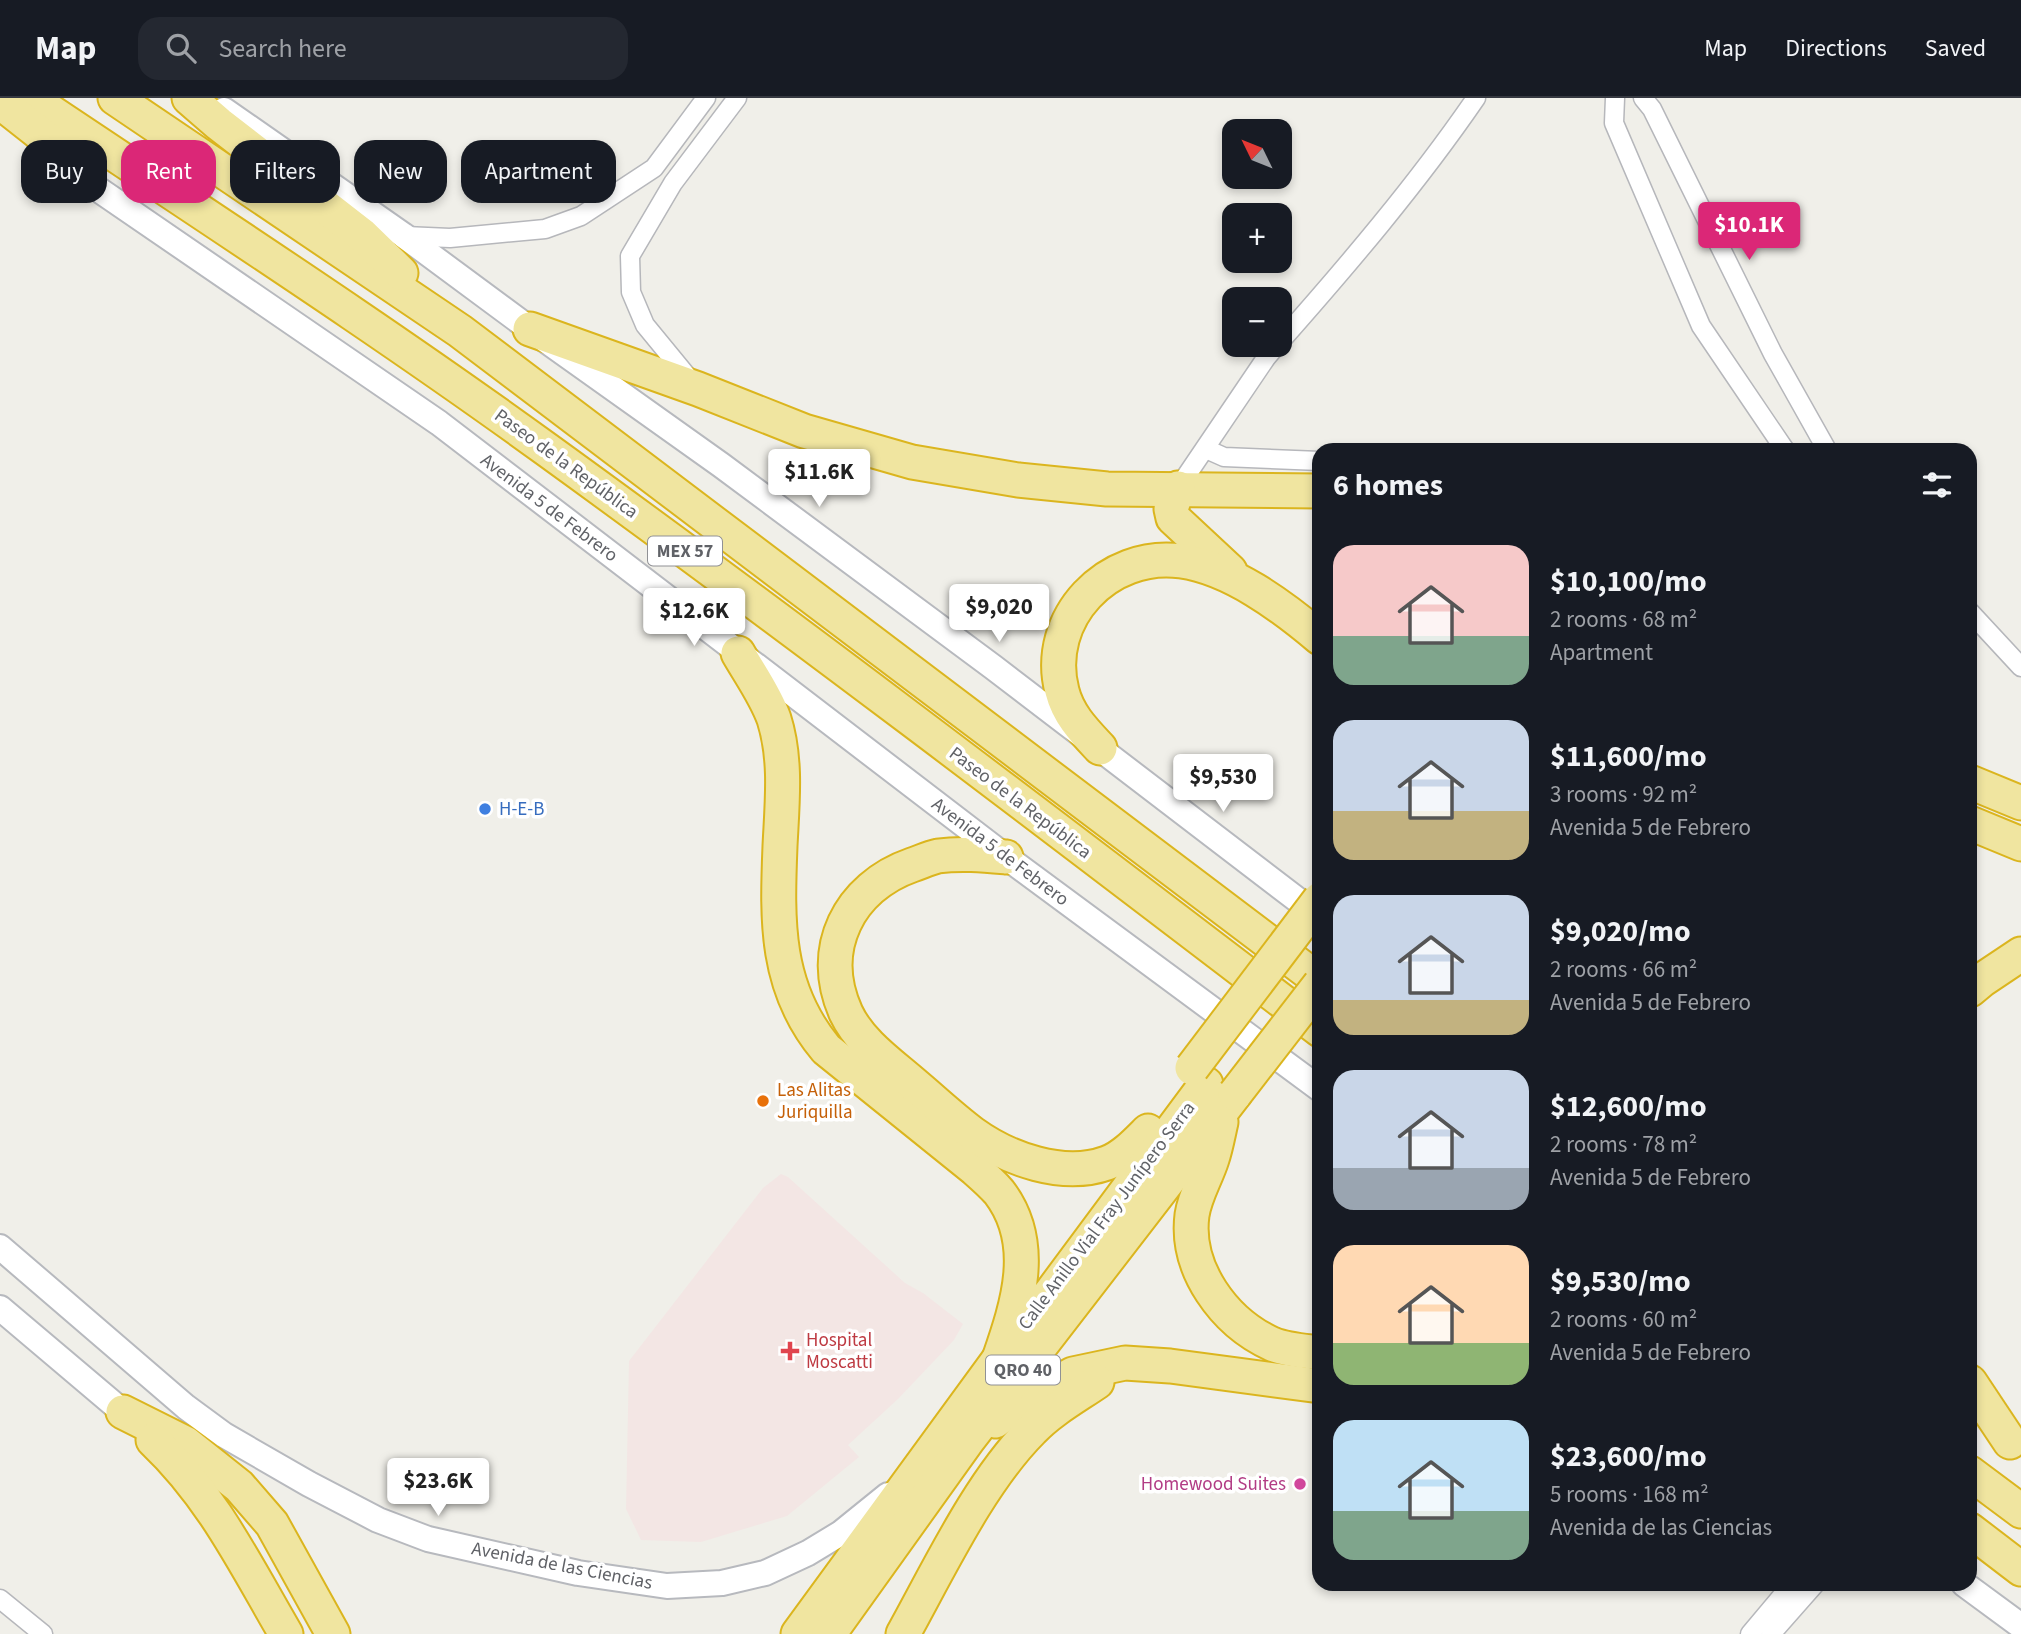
<!DOCTYPE html>
<html lang="en">
<head>
<meta charset="utf-8">
<style>
	body { margin:0; font-family:"Source Sans 3",sans-serif; background:#242831; color:#f1f3f6; height:100vh; display:flex; flex-direction:column; font-size:26px; white-space:nowrap }
	* { box-sizing:border-box; margin:0 }
	p { font-size:23px; color:#9ea1a6 }
	.icon { flex:none; width:38px; height:38px; fill:none; stroke:currentColor; stroke-width:2; stroke-linecap:round; stroke-linejoin:round }
	.map { position:relative; flex:1; overflow:hidden }
	.panel { position:absolute; left:1312px; top:345px; width:665px; height:1148px; display:flex; flex-direction:column; background:#171b24; border-radius:21px; box-shadow:0 4px 10px #0003 }
	.panel>* { flex:none }
	.top-card { position:absolute; left:21px; top:42px; width:665px; height:63px; display:flex; gap:14px }
	.needle { width:46px; rotate:313deg }
	.buttons { position:absolute; left:1222px; top:21px; display:grid; gap:14px }
	.buttons a { display:grid; place-items:center; width:70px; height:70px; border-radius:14px; background:#171b24; box-shadow:0 4px 10px #0003; font-size:35px }
	.price { position:absolute; translate:-50% -60px; padding:0 16px; border-radius:7px; background:#fff; color:#222; font-size:23px; line-height:46px; filter:drop-shadow(0 2px 4px #0008) }
	.price::after { content:''; position:absolute; left:50%; top:42px; width:21px; height:16px; margin-left:-10px; background:inherit; clip-path:polygon(0 0,100% 0,50% 100%) }
	.price.active { background:#db2777; color:#fff }
	ul { padding:0; list-style:none }
	li { display:flex; align-items:center; gap:21px; height:175px; padding:0 21px }
	li span { display:grid; place-items:center; flex:none; width:196px; height:140px; border-radius:21px; color:#555 }
	li>.icon { margin-inline-start:auto }
	span .icon { width:84px; height:84px; fill:#fffc; stroke-width:1 }
	li b { font-size:30px }
	h2 { display:flex; justify-content:space-between; align-items:center; height:84px; padding:0 21px; font-size:30px }
	.pill { padding:0 24px; border-radius:21px; background:#171b24; box-shadow:0 4px 10px #0003; font-size:24px; line-height:63px }
	.pill.active { background:#db2777; color:#fff }
	header { display:flex; align-items:center; gap:42px; box-sizing:border-box; height:98px; padding:0 35px; background:#171b24; border-bottom:2px solid #363941 }
	header strong { font-size:33px }
	nav { display:flex; gap:38px; margin-inline-start:auto; font-size:24px }
	.search { width:490px; height:63px; background:#242831; display:flex; align-items:center; gap:18px; box-sizing:border-box; padding:0 24px; border-radius:21px; color:#9ea1a6; font-size:26px }
	.map>svg:first-child { display:block }
	.medical { fill:#f3e6e4 }
	.lines { fill:none; stroke-linecap:round; stroke-linejoin:round }
	.street-casing { stroke:#b6b7bb; stroke-width:21 }
	.secondary-casing { stroke:#b7b9be; stroke-width:28 }
	.highway-casing { stroke:#dbb51e; stroke-width:37 }
	.street { stroke:#fff; stroke-width:18 }
	.secondary { stroke:#fff; stroke-width:24 }
	.highway { stroke:#f0e5a0; stroke-width:33 }
	.highway-bridge-casing { stroke:#dbb51e; stroke-width:37; stroke-linecap:butt }
	.highway-bridge { stroke:#f0e5a0; stroke-width:33 }
	.shop-dot { fill:#3f7fe0; stroke:#fff; stroke-width:2.5 }
	.food-dot { fill:#e8710a; stroke:#fff; stroke-width:2.5 }
	.health-dot { fill:#e0444e; stroke:#fff; stroke-width:2.5 }
	.hotel-dot { fill:#d1479c; stroke:#fff; stroke-width:2.5 }
	.labels { text-anchor:middle; dominant-baseline:central; stroke-width:7; stroke-linejoin:round; paint-order:stroke }
	.shield { fill:#fff; stroke:#909195; stroke-width:2 }
	.shield-label { font-size:18px; font-weight:bold; fill:#606267 }
	.street-label { font-size:19px; fill:#606267; stroke:#fff }
	.shop-label { font-size:19px; fill:#366cbe; stroke:#fff; text-anchor:start }
	.food-label { font-size:19px; fill:#c56008; stroke:#fff; text-anchor:start }
	.health-label { font-size:19px; fill:#be3a42; stroke:#fff; text-anchor:start }
	.hotel-label { font-size:19px; fill:#b23c85; stroke:#fff; text-anchor:end }
</style>
</head>
<body>
<header>
<strong>Map</strong>
<div class="search"><svg class="icon" aria-label="search" viewBox="0 0 24 24"><circle cx="10" cy="10" r="6"/><path d="M15 15l6 6"/></svg>Search here</div>
<nav><a>Map</a><a>Directions</a><a>Saved</a></nav>
</header>
<div class="map">
<svg width="2021" height="1536" viewBox="0 0 2021 1536">
	<rect width="100%" height="100%" fill="#f0efe9"/>
	<!-- medical -->
	<polygon class="medical" points="781,1076 788,1079 905,1185 923,1195 963,1226 954,1242 898,1301 848,1347 859,1359 787,1418 701,1444 641,1442 626,1411 629,1263 763,1090"/>
	<g class="lines">
		<!-- street casing -->
		<g class="street-casing">
			<g id="street">
				<polyline points="1615,0 1614,25 1701,228 1785,352"/>
				<polyline points="1643,0 1652,11 1773,256 1827,352"/>
				<polyline points="405,138 450,140 545,131 581,118 654,70 706,0"/>
				<path d="M1279,245C1348,167 1417,86 1476,0"/>
				<polyline points="691,283 645,227 631,194 630,158 673,85 737,0"/>
				<polyline points="1206,351 1224,359 1320,363"/>
				<polyline points="1178,390 1266,260 1277,247"/>
				<polyline points="1970,514 2021,569"/>
				<polyline points="0,1501 43,1536"/>
				<polyline points="1750,1536 1792,1486"/>
				<polyline points="1771,1536 1815,1486"/>
			</g>
		</g>
		<!-- secondary casing -->
		<g class="secondary-casing">
			<g id="secondary">
				<polyline points="224,12 403,137 530,231 721,367 993,569 1320,819"/>
				<polyline points="73,74 439,325 1006,759 1320,991"/>
				<polyline points="0,1149 186,1309 224,1337 309,1386 378,1422 428,1441 578,1475 667,1488 722,1485 765,1475 808,1455 841,1435 888,1397"/>
				<polyline points="0,1210 123,1314"/>
				<polyline points="1964,1486 2021,1528"/>
			</g>
		</g>
		<!-- highway casing -->
		<g class="highway-casing">
			<g id="highway">
				<path d="M30,0C203,116 378,229 546,351C807,540 1063,736 1320,932"/>
				<polyline points="115,0 460,233 1320,883"/>
				<polyline points="189,0 219,26 362,137 401,175"/>
				<polyline points="0,4 47,41 87,83"/>
				<polyline points="530,231 698,291 804,333 912,364 1018,382 1107,391 1320,393"/>
				<polyline points="1178,390 1171,411 1173,420 1230,473"/>
				<path d="M738,555C750,576 766,598 774,621C787,662 782,706 780,748C777,823 775,890 826,951L975,1071C983,1078 992,1086 999,1094C1038,1145 1018,1206 999,1261"/>
				<path d="M1100,650C1084,633 1068,617 1062,593C1043,520 1108,453 1181,463C1231,470 1282,508 1320,540"/>
				<polyline points="1970,684 2021,705"/>
				<polyline points="1970,725 2021,746"/>
				<path d="M1006,759C983,757 961,755 938,758C929,760 921,764 912,767C849,789 817,851 846,915C860,945 891,966 915,987C934,1003 952,1020 972,1035C1008,1061 1063,1081 1107,1065C1123,1059 1136,1045 1148,1033"/>
				<polyline points="1970,892 1982,882 2021,856"/>
				<path d="M1221,1024C1218,1037 1216,1049 1212,1061C1206,1080 1195,1097 1192,1117C1185,1171 1224,1224 1272,1246C1286,1252 1304,1253 1320,1255"/>
				<polyline points="1970,1284 2010,1344"/>
				<polyline points="123,1314 185,1345 239,1388 272,1426 333,1536"/>
				<polyline points="995,1323 1015,1308 1073,1276 1125,1265 1170,1268 1320,1288"/>
				<path d="M153,1342C213,1399 245,1466 286,1536"/>
				<polyline points="1970,1375 2021,1413"/>
				<polyline points="1970,1432 2021,1471"/>
				<polyline points="798,1536 999,1261 1050,1196 1206,986"/>
				<polyline points="829,1536 968,1342 1235,996"/>
				<path d="M903,1536C939,1471 980,1384 1032,1332C1050,1313 1075,1299 1097,1284"/>
			</g>
		</g>
		<!-- street -->
		<use href="#street" class="street"/>
		<!-- secondary -->
		<use href="#secondary" class="secondary"/>
		<!-- highway -->
		<use href="#highway" class="highway"/>
		<!-- highway-bridge casing -->
		<g class="highway-bridge-casing">
			<g id="highway-bridge">
				<polyline points="1192,970 1320,801"/>
				<polyline points="1235,996 1320,886"/>
			</g>
		</g>
		<!-- highway-bridge -->
		<use href="#highway-bridge" class="highway-bridge"/>
	</g>
	<!-- markers -->
	<circle class="shop-dot" cx="485" cy="711" r="7"/>
	<circle class="food-dot" cx="763" cy="1003" r="7"/>
	<path class="health-dot" d="M786.5 1242.5h7v7h7v7h-7v7h-7v-7h-7v-7h7z"/>
	<circle class="hotel-dot" cx="1300" cy="1386" r="7"/>
	<g class="labels">
		<!-- shield labels -->
		<g class="shield">
			<rect x="648" y="438.5" width="74" height="29" rx="5"/>
			<rect x="986" y="1257.5" width="74" height="29" rx="5"/>
		</g>
		<g class="shield-label">
			<text x="685" y="453">MEX 57</text>
			<text x="1023" y="1272">QRO 40</text>
		</g>
		<!-- street labels -->
		<g class="street-label">
			<text transform="translate(566 366) rotate(36)">Paseo de la República</text>
			<text transform="translate(549 410) rotate(37)">Avenida 5 de Febrero</text>
			<text transform="translate(1020 705) rotate(37)">Paseo de la República</text>
			<text transform="translate(1000 754) rotate(37)">Avenida 5 de Febrero</text>
			<text transform="translate(1107 1118) rotate(-53)">Calle Anillo Vial Fray Junípero Serra</text>
			<text transform="translate(562 1468) rotate(11)">Avenida de las Ciencias</text>
		</g>
		<!-- shop labels -->
		<g class="shop-label">
			<text x="499" y="711">H-E-B</text>
		</g>
		<!-- food labels -->
		<g class="food-label">
			<text x="777" y="992">Las Alitas<tspan x="777" dy="22">Juriquilla</tspan></text>
		</g>
		<!-- health labels -->
		<g class="health-label">
			<text x="806" y="1242">Hospital<tspan x="806" dy="22">Moscatti</tspan></text>
		</g>
		<!-- hotel labels -->
		<g class="hotel-label">
			<text x="1286" y="1386">Homewood Suites</text>
		</g>
	</g>
</svg>
<div class="buttons">
<a><svg class="needle" viewBox="-14 -14 28 28"><path d="M0-13l5 13h-10z" fill="#e53935"/><path d="M0 13l5-13h-10z" fill="#9ea1a6"/></svg></a>
<a>+</a>
<a>−</a>
</div>
<b class="price active" style="left:1749px;top:164px">$10.1K</b>
<b class="price" style="left:819px;top:411px">$11.6K</b>
<b class="price" style="left:999px;top:546px">$9,020</b>
<b class="price" style="left:694px;top:550px">$12.6K</b>
<b class="price" style="left:1223px;top:716px">$9,530</b>
<b class="price" style="left:438px;top:1420px">$23.6K</b>
<div class="top-card">
<a class="pill">Buy</a>
<a class="pill active">Rent</a>
<a class="pill">Filters</a>
<a class="pill">New</a>
<a class="pill">Apartment</a>
</div>
<section class="panel">
<h2>6 homes<svg class="icon" aria-label="filters" viewBox="0 0 24 24"><path d="M4 7h16M4 17h16"/><circle cx="9" cy="7" r="2"/><circle cx="15" cy="17" r="2"/></svg></h2>
<ul>
<li><span style="background:linear-gradient(#f6c9c9 65%,#7fa58c 0)"><svg class="icon" aria-label="home" viewBox="0 0 24 24"><path d="M3 11l9-7 9 7M6 9v11h12V9"/></svg></span><div><b>$10,100/mo</b><p>2 rooms · 68 m²</p><p>Apartment</p></div></li>
<li><span style="background:linear-gradient(#c9d6e8 65%,#c2b280 0)"><svg class="icon" aria-label="home" viewBox="0 0 24 24"><path d="M3 11l9-7 9 7M6 9v11h12V9"/></svg></span><div><b>$11,600/mo</b><p>3 rooms · 92 m²</p><p>Avenida 5 de Febrero</p></div></li>
<li><span style="background:linear-gradient(#c9d6e8 75%,#c2b280 0)"><svg class="icon" aria-label="home" viewBox="0 0 24 24"><path d="M3 11l9-7 9 7M6 9v11h12V9"/></svg></span><div><b>$9,020/mo</b><p>2 rooms · 66 m²</p><p>Avenida 5 de Febrero</p></div></li>
<li><span style="background:linear-gradient(#c9d6e8 70%,#9aa5b1 0)"><svg class="icon" aria-label="home" viewBox="0 0 24 24"><path d="M3 11l9-7 9 7M6 9v11h12V9"/></svg></span><div><b>$12,600/mo</b><p>2 rooms · 78 m²</p><p>Avenida 5 de Febrero</p></div></li>
<li><span style="background:linear-gradient(#ffd9b3 70%,#8fb573 0)"><svg class="icon" aria-label="home" viewBox="0 0 24 24"><path d="M3 11l9-7 9 7M6 9v11h12V9"/></svg></span><div><b>$9,530/mo</b><p>2 rooms · 60 m²</p><p>Avenida 5 de Febrero</p></div></li>
<li><span style="background:linear-gradient(#bfe0f5 65%,#7fa58c 0)"><svg class="icon" aria-label="home" viewBox="0 0 24 24"><path d="M3 11l9-7 9 7M6 9v11h12V9"/></svg></span><div><b>$23,600/mo</b><p>5 rooms · 168 m²</p><p>Avenida de las Ciencias</p></div></li>
</ul>
</section>
</div>
</body>
</html>
